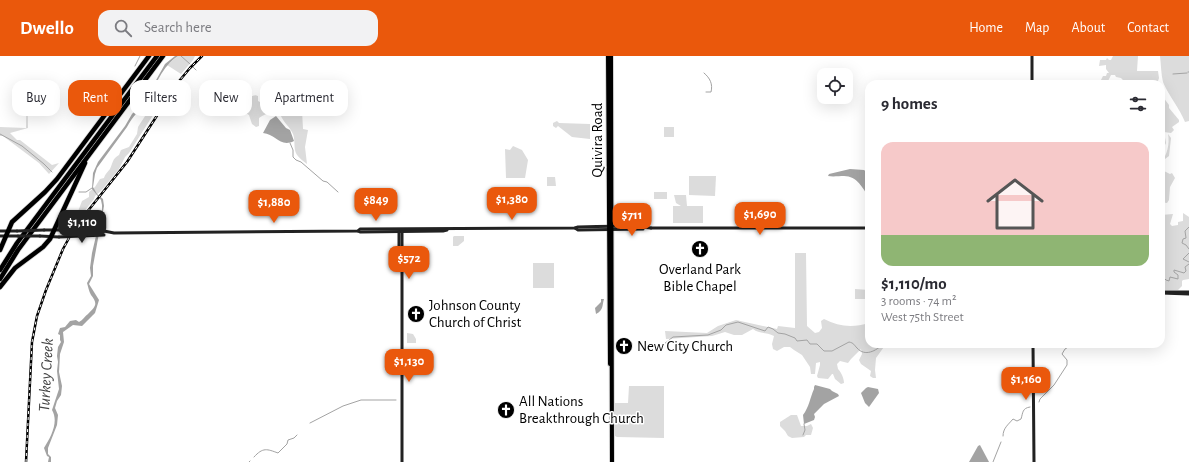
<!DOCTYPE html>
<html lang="en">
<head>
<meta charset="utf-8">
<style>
	body { margin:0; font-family:"Alegreya Sans",sans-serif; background:#f2f2f3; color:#2b2b33; height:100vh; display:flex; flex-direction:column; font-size:15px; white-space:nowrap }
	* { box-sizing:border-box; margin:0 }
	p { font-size:13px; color:#7c7c81 }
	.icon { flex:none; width:22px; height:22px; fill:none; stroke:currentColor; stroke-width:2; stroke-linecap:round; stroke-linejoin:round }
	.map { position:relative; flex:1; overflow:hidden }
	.sheet { position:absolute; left:865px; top:24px; width:300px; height:268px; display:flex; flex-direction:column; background:#fff; border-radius:12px; box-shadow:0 4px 16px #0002 }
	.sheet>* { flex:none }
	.guide { position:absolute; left:12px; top:24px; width:380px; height:36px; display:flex; gap:8px }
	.controls { position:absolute; left:817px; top:12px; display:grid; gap:8px }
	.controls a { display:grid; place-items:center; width:36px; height:36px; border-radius:8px; background:#fff; box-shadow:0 4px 16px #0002; font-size:20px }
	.price { position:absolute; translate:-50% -34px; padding:0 9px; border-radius:8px; background:#ea580c; color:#fff; font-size:13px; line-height:26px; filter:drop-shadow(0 1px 2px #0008) }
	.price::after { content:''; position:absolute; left:50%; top:24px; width:12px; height:9px; margin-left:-6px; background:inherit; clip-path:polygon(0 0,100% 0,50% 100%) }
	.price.on { background:#222; color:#fff }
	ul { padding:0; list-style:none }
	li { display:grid; align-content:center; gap:8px; height:212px; padding:0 16px }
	li span { display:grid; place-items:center; height:124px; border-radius:12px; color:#555 }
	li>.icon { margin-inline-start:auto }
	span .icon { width:72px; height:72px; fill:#fffc; stroke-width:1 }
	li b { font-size:17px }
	h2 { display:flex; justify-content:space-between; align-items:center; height:48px; padding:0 16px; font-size:17px }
	.tag { padding:0 14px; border-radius:12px; background:#fff; box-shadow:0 4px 16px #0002; font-size:14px; line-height:36px }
	.tag.on { background:#ea580c; color:#fff }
	header { display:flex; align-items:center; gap:24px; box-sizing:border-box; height:56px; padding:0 20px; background:#ea580c; color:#fff }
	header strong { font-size:19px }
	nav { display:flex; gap:22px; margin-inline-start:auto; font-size:14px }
	.search { width:280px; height:36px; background:#f2f2f3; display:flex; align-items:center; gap:10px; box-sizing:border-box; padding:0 14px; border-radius:12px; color:#7c7c81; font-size:15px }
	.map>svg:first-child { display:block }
	.green { fill:#dcdcdc }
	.water { fill:#a3a3a3 }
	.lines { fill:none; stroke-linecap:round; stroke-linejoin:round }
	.stream { stroke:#a3a3a3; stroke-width:1 }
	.primary-casing { stroke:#dbdbdb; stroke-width:6 }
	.highway-casing { stroke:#dbdbdb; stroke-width:6 }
	.secondary { stroke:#222; stroke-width:3 }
	.primary { stroke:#000; stroke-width:4 }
	.highway { stroke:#000; stroke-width:4.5 }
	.rail-casing { stroke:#000; stroke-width:2.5 }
	.rail { stroke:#fff; stroke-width:1; stroke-dasharray:3; stroke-linecap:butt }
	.secondary-bridge { stroke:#222; stroke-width:3 }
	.labels { text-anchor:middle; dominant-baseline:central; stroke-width:3; stroke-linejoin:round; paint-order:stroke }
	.street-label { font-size:15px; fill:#000; stroke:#fff }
	.poi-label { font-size:15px; fill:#000; stroke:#fff; text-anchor:start }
	.water-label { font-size:16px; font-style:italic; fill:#444; stroke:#fff }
</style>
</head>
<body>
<header>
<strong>Dwello</strong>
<div class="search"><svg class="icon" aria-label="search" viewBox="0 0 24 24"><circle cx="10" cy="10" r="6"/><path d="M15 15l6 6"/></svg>Search here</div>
<nav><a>Home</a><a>Map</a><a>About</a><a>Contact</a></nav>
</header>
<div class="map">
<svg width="1189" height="406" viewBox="0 0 1189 406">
	<rect width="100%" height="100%" fill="#fff"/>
	<!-- green -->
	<g class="green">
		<polygon points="178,0 195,0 193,4 181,18 167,9"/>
		<polygon points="1113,0 1138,0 1137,15 1158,15 1159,22 1157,28 1127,28 1121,22 1116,21 1115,19 1111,19 1108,25 1103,24 1102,26 1101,24 1103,20 1106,20 1107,17 1109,17 1106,13 1106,9 1099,10 1100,4 1106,4 1107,2 1109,4 1111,4"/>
		<path d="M1160,0H1189V65L1185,66C1180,53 1167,37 1163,26C1161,18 1161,8 1160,0Z"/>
		<polygon points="27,23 28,72 10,77 17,84 20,84 52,109 59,107 49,118 39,107 3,80 0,80 0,71 26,72"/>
		<path d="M224,36L231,40L234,37L244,40L246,44C250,41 254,38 258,40V45C269,52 285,49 297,46L301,48L302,54L303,73L308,74L305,91L307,108C302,104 296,100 295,94C294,88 295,83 293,78C290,71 284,67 281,60C272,56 267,56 259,62V70L256,71L252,68L249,59C242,55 239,50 233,46C229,43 225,43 221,40Z"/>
		<polygon points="1161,36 1163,41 1169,49 1169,52 1179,64 1179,66 1172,71 1174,74 1171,77 1164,76 1166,87 1162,95 1161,103"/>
		<path d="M156,48H160L129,97L125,101L119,113L101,135L95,140L94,143L73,170L70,172L66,171L68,164L77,158L82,145L89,141V136L95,131L100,123L104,122C105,118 107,117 110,113C113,107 112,103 119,99L121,94L129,91L137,78L138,71L147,57Z"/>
		<polygon points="557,65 559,67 590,68 590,83 572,81 558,70 556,72 553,70 553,67"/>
		<rect x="664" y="71" width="10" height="10"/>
		<path d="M1168,78L1171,82L1169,100L1165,103L1162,111L1161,107C1167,99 1170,88 1168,78Z"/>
		<polygon points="513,90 522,94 528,104 525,122 506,122 505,93 510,94"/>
		<polygon points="1161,111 1164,115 1170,118 1172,117 1175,122 1170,131 1169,144 1167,147 1161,146"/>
		<polygon points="689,120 716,120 715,140 689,139"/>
		<polygon points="547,121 555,121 556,130 547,130"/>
		<rect x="654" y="136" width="13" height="7"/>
		<polygon points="674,139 686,139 687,150 703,150 703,167 673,167 673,150 681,150 676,147"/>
		<polygon points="1183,157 1189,161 1189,223 1183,224 1182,225 1182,230 1178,234 1165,234 1164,231 1161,232 1161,159 1173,158 1170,168 1172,170 1178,169 1178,166 1183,165"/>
		<polygon points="454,180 464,180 464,185 458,190 453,190 453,181"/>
		<path d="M795,197H806L807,270L815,277L819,276L822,272L821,265L824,263C839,271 853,272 869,267V288H886L876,302L875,314L876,322H873L870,320L871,315L861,308L859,304L862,298L861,293L851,303L848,307L840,305L837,308L838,313C841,316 844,322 844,327L841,328L835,323L833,318H832L828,323L818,322L817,320L820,309V306L816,307L815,318H811L810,311L802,299L794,294L790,291H784L777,295L773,293L772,288L774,280C767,276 759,278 753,273L742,279H734L725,276L712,280L666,283L665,275L707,277L718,270L736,264L777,273L778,270L795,272Z"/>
		<rect x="533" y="207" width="21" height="25"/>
		<polygon points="855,233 869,234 869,243 855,243"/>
		<polygon points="407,277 413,278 416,283 416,287 407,287"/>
		<polygon points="629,330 664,330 664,382 617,381 615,380 613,341 615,347 628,347"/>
		<polygon points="791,359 797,359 801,370 807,370 811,368 813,372 811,379 806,379 804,381 792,382 788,380 785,375 780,370 780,366"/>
	</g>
	<!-- water -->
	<g class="water">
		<path d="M175,0H178C162,10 156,30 146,45C140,54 132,61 127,71L97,112L95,118L93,131L97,138L103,143L104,150L93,210V220L89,228L99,244L95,257L82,270L73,269L63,276L64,286L60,298L59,316L62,330L61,339L57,345L55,352L58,359L57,369L48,392V398L51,401V406H48L49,401L47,400L44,392C51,381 59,366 52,354L59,333L57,315L58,306L57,300L58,291L61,286L60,284V279L58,278L60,272L65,271L70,265L76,264L79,266C83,264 85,260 88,258C96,250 98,248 91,239C89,236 88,230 87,227L91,220L90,212L92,197L102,154V149L101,144L92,133L93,117L98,106L125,70L132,58L145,44L165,8Z"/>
		<path d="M276,60L286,72L290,74L294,85C280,92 276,78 263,77L270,64Z"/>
		<path d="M850,113L864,114L869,118V142C863,132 857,120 844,120C839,120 833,121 828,120L829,118Z"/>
		<path d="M601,243H604C602,249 604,254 596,258L595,252L601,246Z"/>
		<path d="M815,329L830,333L832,335L838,338L839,340L824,348L814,358L815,361L814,364L804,368L803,359C809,351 810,342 814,333V331Z"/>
		<polygon points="868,331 878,333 879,337 869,351 865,347 861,337 866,332"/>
		<polygon points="980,389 989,406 969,406 978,390"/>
	</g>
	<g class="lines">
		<!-- stream -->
		<g class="stream">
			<polyline points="181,0 190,8"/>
			<polyline points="135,10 140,0"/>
			<polyline points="193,11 196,14"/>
			<polyline points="1188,16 1189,16"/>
			<path d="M704,17C710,22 713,28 711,36H706"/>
			<polyline points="1173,18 1187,17"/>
			<polyline points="147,30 151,33"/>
			<polyline points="0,78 22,90 44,108 52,116"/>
			<polyline points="290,87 293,94 293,101 296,104 301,106 323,125 327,126 338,136"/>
			<polyline points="79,136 86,136 92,132"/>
			<polyline points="1189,171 1185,175 1186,182 1183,183 1182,187 1186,189 1189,193"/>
			<polyline points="1189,197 1183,203 1189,206"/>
			<polyline points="1161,219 1166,224 1169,225 1170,221 1178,223 1178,219 1174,216 1174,214 1184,217 1186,215 1185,211 1189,208"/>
			<path d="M664,288L673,281L708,279L721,274L726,269L738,266L765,275L768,271L773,273L778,277L785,278L795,282L797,285L807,284L810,288H817L824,295H832L849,286C854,287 854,289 857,292C865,301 876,295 883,288"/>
			<polyline points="1039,346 1040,343 1054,329 1067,309 1067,304 1062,298 1065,293 1070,290 1070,288"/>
			<polyline points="310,367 343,350 361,344 396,344"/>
			<polyline points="803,379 805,374 804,368"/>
			<path d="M1003,380C1003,372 1008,369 1013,363L1017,365L1021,363C1023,357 1022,352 1030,351"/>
			<path d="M254,401C263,391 267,393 278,397L287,388L288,384L294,382L297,379"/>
			<polyline points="249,406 250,405"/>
			<polyline points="993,406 1001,386"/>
		</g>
		<!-- primary casing -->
		<g class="primary-casing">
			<g id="primary">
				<polyline points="608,0 610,308"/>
				<polyline points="611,0 612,406"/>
			</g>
		</g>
		<!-- highway casing -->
		<g class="highway-casing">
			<g id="highway">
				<polyline points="0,194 12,166 45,136 57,123 149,0"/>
				<polyline points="0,214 17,187 157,0"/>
				<polyline points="0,223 18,194 163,0"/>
				<polyline points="0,231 15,212 43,191 50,183 85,107"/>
			</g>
		</g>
		<!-- secondary -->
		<g class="secondary">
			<polyline points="1032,0 1032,28"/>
			<polyline points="575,172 578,174 643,173"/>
			<polyline points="651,172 869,172"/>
			<polyline points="44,174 64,174"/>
			<polyline points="0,175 17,175"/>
			<path d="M104,175L114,177L358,175L360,173L575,172L578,171C602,170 627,169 651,172"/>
			<polyline points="358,175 360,176 443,175 447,174"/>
			<polyline points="399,176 399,206 401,210"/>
			<polyline points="402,176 402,406"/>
			<polyline points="0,180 18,180"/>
			<polyline points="40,180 59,181"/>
			<polyline points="1165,236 1189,236"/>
			<polyline points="1161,237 1189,238"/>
			<polyline points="1033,288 1034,406"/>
		</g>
		<!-- primary -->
		<use href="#primary" class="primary"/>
		<!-- highway -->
		<use href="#highway" class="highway"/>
		<!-- rail casing -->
		<g class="rail-casing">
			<polyline id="rail" points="26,406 32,286 37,260 46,234 63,193 75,171 127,106 180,24 190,12 202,0"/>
		</g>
		<!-- rail -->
		<use href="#rail" class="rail"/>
		<!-- secondary-bridge -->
		<g class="secondary-bridge">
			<polyline points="64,174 104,175"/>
			<polyline points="17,175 44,174"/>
			<polyline points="18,180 40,180"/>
			<polyline points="59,181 104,179"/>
		</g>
	</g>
	<!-- icons -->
	<defs>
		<g id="church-disc" transform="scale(0.9)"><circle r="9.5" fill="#000" stroke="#fff"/><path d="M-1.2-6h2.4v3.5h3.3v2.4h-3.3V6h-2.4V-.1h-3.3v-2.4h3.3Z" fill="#fff"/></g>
	</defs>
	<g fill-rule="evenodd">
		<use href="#church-disc" x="700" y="193"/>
		<use href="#church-disc" x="416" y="258"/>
		<use href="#church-disc" x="624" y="290"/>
		<use href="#church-disc" x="506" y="354"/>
	</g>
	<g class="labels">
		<!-- street labels -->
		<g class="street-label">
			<text transform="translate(597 84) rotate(-90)">Quivira Road</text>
		</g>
		<!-- poi labels -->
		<g class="poi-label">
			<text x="700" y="213" text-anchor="middle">Overland Park<tspan x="700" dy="17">Bible Chapel</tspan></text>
			<text x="429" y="249">Johnson County<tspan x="429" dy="17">Church of Christ</tspan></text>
			<text x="637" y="290">New City Church</text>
			<text x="519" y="345">All Nations<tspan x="519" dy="17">Breakthrough Church</tspan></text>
		</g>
		<!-- water labels -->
		<g class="water-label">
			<text transform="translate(46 319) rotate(-87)">Turkey Creek</text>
		</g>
	</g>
</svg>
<div class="controls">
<a><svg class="icon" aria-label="locate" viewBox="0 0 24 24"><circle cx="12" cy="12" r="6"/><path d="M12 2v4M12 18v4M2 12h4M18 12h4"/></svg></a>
</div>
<b class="price" style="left:512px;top:165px">$1,380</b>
<b class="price" style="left:376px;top:166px">$849</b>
<b class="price" style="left:274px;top:168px">$1,880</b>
<b class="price" style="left:760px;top:180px">$1,690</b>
<b class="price" style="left:632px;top:181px">$711</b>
<b class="price on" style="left:82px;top:188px">$1,110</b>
<b class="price" style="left:409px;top:224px">$572</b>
<b class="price" style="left:409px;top:327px">$1,130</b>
<b class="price" style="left:1026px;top:345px">$1,160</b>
<div class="guide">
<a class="tag">Buy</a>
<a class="tag on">Rent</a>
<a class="tag">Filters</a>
<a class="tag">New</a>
<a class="tag">Apartment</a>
</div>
<section class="sheet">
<h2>9 homes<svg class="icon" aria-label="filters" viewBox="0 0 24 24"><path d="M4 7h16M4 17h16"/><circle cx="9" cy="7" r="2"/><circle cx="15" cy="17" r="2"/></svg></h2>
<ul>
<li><span style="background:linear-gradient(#f6c9c9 75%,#8fb573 0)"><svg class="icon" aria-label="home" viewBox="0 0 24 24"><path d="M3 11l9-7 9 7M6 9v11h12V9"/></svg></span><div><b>$1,110/mo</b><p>3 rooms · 74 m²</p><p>West 75th Street</p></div></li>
</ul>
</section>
</div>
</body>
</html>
